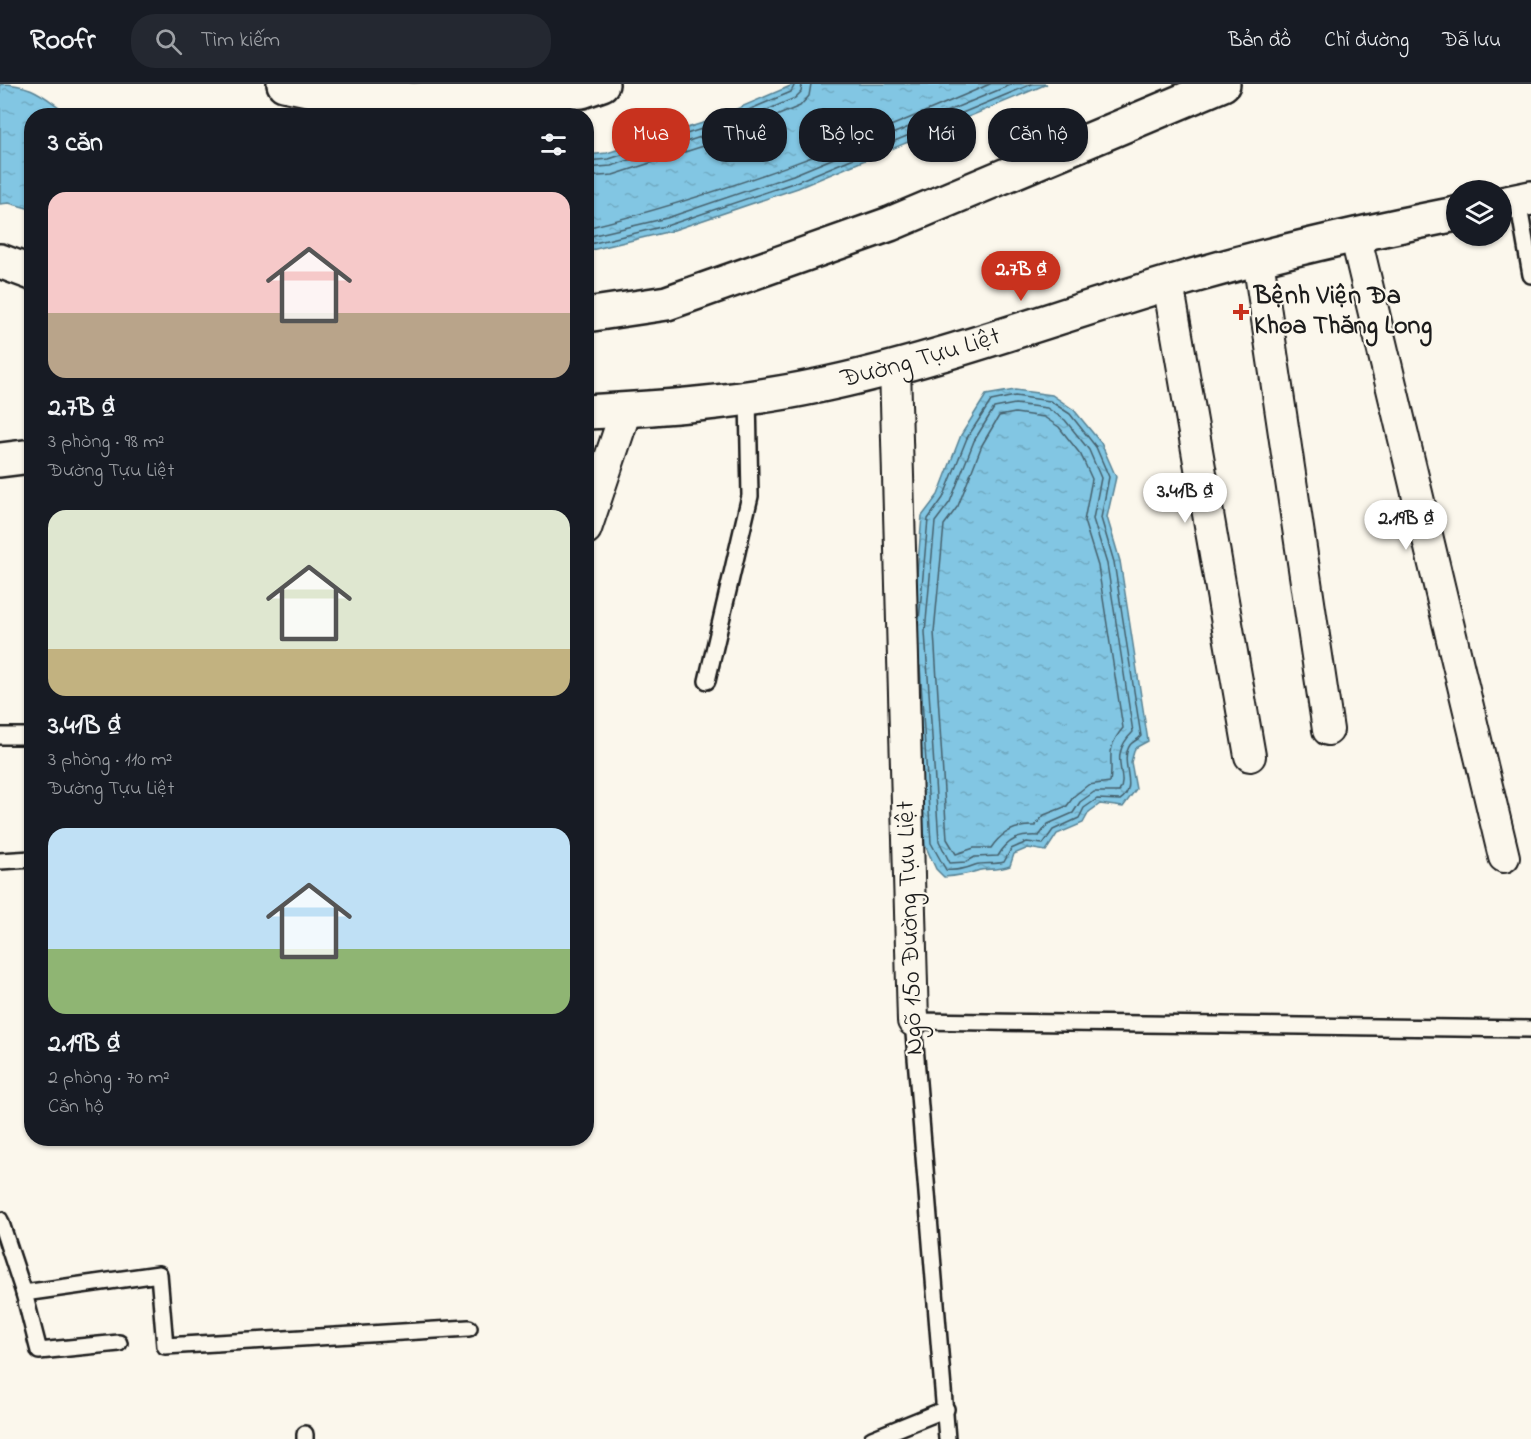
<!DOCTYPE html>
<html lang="vi">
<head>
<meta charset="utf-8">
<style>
	body { margin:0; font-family:"Indie Flower",sans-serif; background:#242831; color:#f1f3f6; height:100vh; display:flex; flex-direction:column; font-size:22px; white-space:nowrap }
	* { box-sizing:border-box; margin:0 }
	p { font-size:20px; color:#9ea1a6 }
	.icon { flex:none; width:33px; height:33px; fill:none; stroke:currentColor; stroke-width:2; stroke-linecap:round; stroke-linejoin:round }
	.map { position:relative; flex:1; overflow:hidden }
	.side { position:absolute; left:24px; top:24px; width:570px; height:1038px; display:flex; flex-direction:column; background:#171b24; border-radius:24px; box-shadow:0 2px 4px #0004 }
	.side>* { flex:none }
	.top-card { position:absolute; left:612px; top:24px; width:570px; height:54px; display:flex; gap:12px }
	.controls { position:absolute; left:1446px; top:96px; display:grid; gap:12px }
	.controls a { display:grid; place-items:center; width:66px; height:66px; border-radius:50%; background:#171b24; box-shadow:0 2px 4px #0004; font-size:30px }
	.price { position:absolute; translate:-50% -51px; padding:0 14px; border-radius:21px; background:#fff; color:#222; font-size:20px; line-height:39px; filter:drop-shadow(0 2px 3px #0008) }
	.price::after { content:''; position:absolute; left:50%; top:36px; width:18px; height:14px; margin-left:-9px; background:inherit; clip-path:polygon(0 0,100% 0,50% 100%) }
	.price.active { background:#c8321e; color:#fff }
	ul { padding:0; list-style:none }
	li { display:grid; align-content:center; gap:12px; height:318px; padding:0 24px }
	li span { display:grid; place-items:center; height:186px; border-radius:18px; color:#555 }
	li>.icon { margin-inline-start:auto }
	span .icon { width:108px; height:108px; fill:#fffc; stroke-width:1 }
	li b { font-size:26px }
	h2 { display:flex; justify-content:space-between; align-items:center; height:72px; padding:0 24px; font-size:26px }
	.chip { padding:0 21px; border-radius:24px; background:#171b24; box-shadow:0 2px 4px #0004; font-size:21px; line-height:54px }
	.chip.active { background:#c8321e; color:#fff }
	header { display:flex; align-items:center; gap:36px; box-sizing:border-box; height:84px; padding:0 30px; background:#171b24; border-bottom:2px solid #363941 }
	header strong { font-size:28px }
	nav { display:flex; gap:33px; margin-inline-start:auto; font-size:21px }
	.search { width:420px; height:54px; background:#242831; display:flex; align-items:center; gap:15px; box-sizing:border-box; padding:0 21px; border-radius:24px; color:#9ea1a6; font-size:22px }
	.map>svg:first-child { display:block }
	.water { fill:url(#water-ripples); stroke:#598293; stroke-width:1.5 }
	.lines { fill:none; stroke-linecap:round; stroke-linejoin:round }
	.shore { stroke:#45606c; stroke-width:1.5 }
	.lane-casing { stroke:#1c1c1c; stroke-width:20 }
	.street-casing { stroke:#1c1c1c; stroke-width:34 }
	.secondary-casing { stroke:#1c1c1c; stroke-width:38 }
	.lane { stroke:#fbf7ec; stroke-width:15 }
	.street { stroke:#fbf7ec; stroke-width:30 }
	.secondary { stroke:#fbf7ec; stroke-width:33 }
	.poi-dot { fill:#c8321e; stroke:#fbf7ec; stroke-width:2 }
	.labels { text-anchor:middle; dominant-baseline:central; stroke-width:4.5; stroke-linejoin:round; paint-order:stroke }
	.poi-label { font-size:26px; font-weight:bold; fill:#1c1c1c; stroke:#fbf7ec; text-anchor:start }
	.street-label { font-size:26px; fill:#1c1c1c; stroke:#fbf7ec }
</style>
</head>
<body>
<header>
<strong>Roofr</strong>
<div class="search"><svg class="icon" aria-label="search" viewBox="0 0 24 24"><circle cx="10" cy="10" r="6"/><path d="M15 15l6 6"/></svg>Tìm kiếm</div>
<nav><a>Bản đồ</a><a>Chỉ đường</a><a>Đã lưu</a></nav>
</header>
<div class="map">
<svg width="1531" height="1355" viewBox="0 0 1531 1355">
	<defs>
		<pattern id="water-ripples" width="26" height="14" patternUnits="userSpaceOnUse" patternTransform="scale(1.5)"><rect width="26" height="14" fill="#82c6e3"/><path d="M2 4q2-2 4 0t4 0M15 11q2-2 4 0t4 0" fill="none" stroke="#70aac2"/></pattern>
	</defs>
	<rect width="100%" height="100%" fill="#fbf7ec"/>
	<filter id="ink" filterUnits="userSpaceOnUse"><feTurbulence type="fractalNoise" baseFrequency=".0167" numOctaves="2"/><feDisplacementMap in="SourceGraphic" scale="12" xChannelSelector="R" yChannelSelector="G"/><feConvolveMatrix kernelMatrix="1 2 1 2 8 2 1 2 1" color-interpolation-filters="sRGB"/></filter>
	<g filter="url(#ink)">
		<!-- water -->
		<g class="water">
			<path d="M0,0C35,0 44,14 71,31L32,32L31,125L9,119L0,120Z"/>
			<polygon points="795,0 1047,0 798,104 671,147 587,167 587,71 607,69 706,38"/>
			<path d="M1015,306L1052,311L1074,326L1101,359L1116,393L1107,433L1120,477L1148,657L1135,664L1131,678L1136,705L1123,723L1100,720L1089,728L1083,739L1057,750L1046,767L1028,764L1014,770L1010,782C997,787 986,784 977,787C965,791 958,792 944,793L936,785L925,761L912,548L922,432L938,411L961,351L986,311Z"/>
		</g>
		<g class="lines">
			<!-- shore -->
			<g class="shore">
				<polyline points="586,77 609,75 708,43 791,8 795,0"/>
				<polyline points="586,84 611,82 710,50 795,14 801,8 802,0"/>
				<polyline points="586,93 613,91 713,59 800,22 809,12 811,0"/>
				<path d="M586,144C726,110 859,57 990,0"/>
				<polyline points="586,153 667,134 793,91 1013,0"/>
				<polyline points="586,161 669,141 796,98 1032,0"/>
				<path d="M1015,320L1047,324L1065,336L1089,366L1101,394L1093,435L1107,480L1133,648C1106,674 1130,691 1119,708H1094L1080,718L1073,729L1048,740L1039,752C1019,751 1008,755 998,772L975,773L966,778L950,779L939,757L925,548L935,438L950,418L974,357L994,324Z"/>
				<path d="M1015,329L1044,333L1059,343L1081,371L1092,395L1084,437L1098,482L1123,644C1104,666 1114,675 1110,698L1088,701L1074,712L1067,722L1044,731L1035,742C1016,741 1001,749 991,764H974L956,770L947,755L934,548L944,441L958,422L982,361L999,332Z"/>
				<path d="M919,537L928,435L943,414L967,354L991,317L1015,312L1050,317L1070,330L1096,363L1109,393L1101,434L1114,478L1141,652C1138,656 1133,657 1130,661C1118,679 1140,703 1120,716L1097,715L1084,724L1079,734L1053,746L1043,760L1027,758L1011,765L1004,778C994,781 984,778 975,781C965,785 957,787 946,786L931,759L920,582"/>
			</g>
			<!-- lane casing -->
			<g class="lane-casing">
				<g id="lane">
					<polyline points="1518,117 1531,191"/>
					<polyline points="707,597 750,412 748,314"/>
					<polyline points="0,652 32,652"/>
					<polyline points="0,777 32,775"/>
					<polyline points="0,1136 24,1209 39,1267 119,1259"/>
					<polyline points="24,1209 159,1190 165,1262 469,1244"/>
					<polyline points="305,1350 305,1355"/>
					<polyline points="872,1355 946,1325"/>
					<polyline points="947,1355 913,937 1531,945"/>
				</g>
			</g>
			<!-- street casing -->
			<g class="street-casing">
				<g id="street">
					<polyline points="1355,150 1504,773"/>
					<polyline points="1258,175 1328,646"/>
					<polyline points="1168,199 1250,672"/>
					<polyline points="895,283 913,937"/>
					<polyline points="586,445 626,326"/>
				</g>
			</g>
			<!-- secondary casing -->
			<g class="secondary-casing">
				<g id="secondary">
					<polyline points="284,0 327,9 413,16 582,7 602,0"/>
					<polyline points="1502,120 1531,114"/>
					<polyline points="0,177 32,189"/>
					<polyline points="586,231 667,219 890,140 1223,0"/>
					<path id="s1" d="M586,328C663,324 741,318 817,302C947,275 1072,226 1200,190C1285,166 1370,147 1456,130"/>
					<polyline points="0,376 32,372"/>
				</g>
			</g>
			<!-- lane -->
			<use href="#lane" class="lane"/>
			<!-- street -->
			<use href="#street" class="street"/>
			<!-- secondary -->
			<use href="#secondary" class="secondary"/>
		</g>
	</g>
	<!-- markers -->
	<path class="poi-dot" d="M1238 219h6v6h6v6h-6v6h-6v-6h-6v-6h6z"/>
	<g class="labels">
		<!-- poi labels -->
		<g class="poi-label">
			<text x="1254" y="213">Bệnh Viện Đa<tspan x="1254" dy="30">Khoa Thăng Long</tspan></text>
		</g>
		<!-- street labels -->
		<g class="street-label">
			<text stroke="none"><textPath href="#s1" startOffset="340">Đường Tựu Liệt</textPath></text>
			<text transform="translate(911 844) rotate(-92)">Ngõ 150 Đường Tựu Liệt</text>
		</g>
	</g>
</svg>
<div class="controls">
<a><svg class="icon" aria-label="layers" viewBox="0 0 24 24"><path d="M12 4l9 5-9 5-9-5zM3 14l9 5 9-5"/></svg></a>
</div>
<b class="price active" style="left:1021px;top:218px">2.7B ₫</b>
<b class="price" style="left:1185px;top:440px">3.41B ₫</b>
<b class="price" style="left:1406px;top:467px">2.19B ₫</b>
<div class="top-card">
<a class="chip active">Mua</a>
<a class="chip">Thuê</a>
<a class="chip">Bộ lọc</a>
<a class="chip">Mới</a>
<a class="chip">Căn hộ</a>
</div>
<section class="side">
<h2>3 căn<svg class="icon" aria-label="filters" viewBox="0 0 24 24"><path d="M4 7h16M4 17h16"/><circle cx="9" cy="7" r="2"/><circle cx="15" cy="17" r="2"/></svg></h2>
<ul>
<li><span style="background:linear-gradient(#f6c9c9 65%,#b9a48a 0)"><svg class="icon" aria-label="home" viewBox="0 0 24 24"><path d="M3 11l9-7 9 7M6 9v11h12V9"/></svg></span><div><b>2.7B ₫</b><p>3 phòng · 98 m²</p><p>Đường Tựu Liệt</p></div></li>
<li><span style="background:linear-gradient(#dfe7d0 75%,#c2b280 0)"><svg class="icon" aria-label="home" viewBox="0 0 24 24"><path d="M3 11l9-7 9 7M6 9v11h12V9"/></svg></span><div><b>3.41B ₫</b><p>3 phòng · 110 m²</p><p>Đường Tựu Liệt</p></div></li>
<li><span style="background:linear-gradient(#bfe0f5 65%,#8fb573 0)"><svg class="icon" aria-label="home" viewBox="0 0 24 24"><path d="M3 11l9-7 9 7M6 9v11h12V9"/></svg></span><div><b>2.19B ₫</b><p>2 phòng · 70 m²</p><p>Căn hộ</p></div></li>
</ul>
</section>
</div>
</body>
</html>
